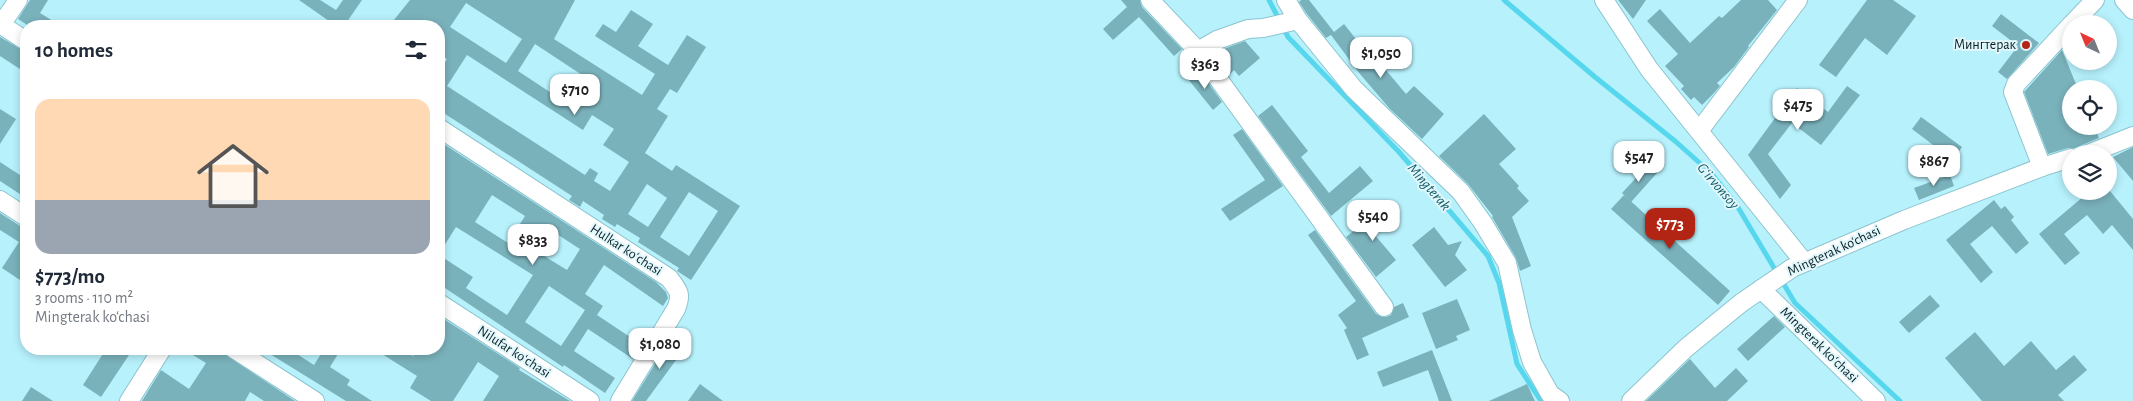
<!DOCTYPE html>
<html lang="en">
<head>
<meta charset="utf-8">
<style>
	body { margin:0; font-family:"Alegreya Sans",sans-serif; background:#f2f2f3; color:#1f2937; height:100vh; display:flex; flex-direction:column; font-size:19px; white-space:nowrap }
	* { box-sizing:border-box; margin:0 }
	p { font-size:16px; color:#747a83 }
	.icon { flex:none; width:28px; height:28px; fill:none; stroke:currentColor; stroke-width:2; stroke-linecap:round; stroke-linejoin:round }
	.map { position:relative; flex:1; overflow:hidden }
	.side { position:absolute; left:20px; top:20px; width:425px; height:335px; display:flex; flex-direction:column; background:#fff; border-radius:20px; box-shadow:0 2px 8px #0003 }
	.side>* { flex:none }
	.needle { width:32px; rotate:317deg }
	.fabs { position:absolute; left:2062px; top:15px; display:grid; gap:10px }
	.fabs a { display:grid; place-items:center; width:55px; height:55px; border-radius:50%; background:#fff; box-shadow:0 2px 8px #0003; font-size:25px }
	.price { position:absolute; translate:-50% -42px; padding:0 11px; border-radius:10px; background:#fff; color:#222; font-size:16px; line-height:32px; filter:drop-shadow(0 1px 2px #0008) }
	.price::after { content:''; position:absolute; left:50%; top:30px; width:15px; height:11px; margin-left:-8px; background:inherit; clip-path:polygon(0 0,100% 0,50% 100%) }
	.price.current { background:#b22413; color:#fff }
	ul { padding:0; list-style:none }
	li { display:grid; align-content:center; gap:10px; height:265px; padding:0 15px }
	li span { display:grid; place-items:center; height:155px; border-radius:15px; color:#555 }
	li>.icon { margin-inline-start:auto }
	span .icon { width:90px; height:90px; fill:#fffc; stroke-width:1 }
	li b { font-size:21px }
	h2 { display:flex; justify-content:space-between; align-items:center; height:60px; padding:0 15px; font-size:21px }
	.map>svg:first-child { display:block }
	.lines { fill:none; stroke-linecap:round; stroke-linejoin:round }
	.stream { stroke:#56d7ed; stroke-width:5 }
	.building { fill:#7ab2bc; fill-rule:evenodd }
	.minor-casing { stroke:#8cc4cf; stroke-width:20 }
	.minor { stroke:#fff; stroke-width:18 }
	.poi-dot { fill:#b22413; stroke:#e1f7fc; stroke-width:2 }
	.labels { text-anchor:middle; dominant-baseline:central; stroke-width:4; stroke-linejoin:round; paint-order:stroke }
	.poi-label { font-size:14px; fill:#081f23; stroke:#e1f7fc; text-anchor:end }
	.street-label { font-size:14px; fill:#081f23; stroke:#e1f7fc }
	.water-label { font-size:15px; font-style:italic; fill:#115c67; stroke:#e1f7fc }
</style>
</head>
<body>
<div class="map">
<svg width="2133" height="401" viewBox="0 0 2133 401">
	<rect width="100%" height="100%" fill="#b7f1fc"/>
	<g class="lines">
		<!-- stream -->
		<g class="stream">
			<polyline points="1269,0 1288,37 1399,152 1488,256 1499,283 1517,364 1541,401"/>
			<polyline points="1504,0 1595,77 1675,141 1711,173 1736,204 1795,303 1900,401"/>
		</g>
	</g>
	<!-- building -->
	<g class="building">
		<polygon points="30,0 48,0 40,13 61,26 29,26 18,19"/>
		<polygon points="299,0 320,0 336,10 343,0 362,0 344,26 325,26 329,21"/>
		<path d="M410,0H575L554,39L642,95L655,74L595,36L603,24L616,32L631,10L653,24L638,46L668,65L687,35L706,47L677,93L670,89L657,109L668,116L645,153L672,171L676,165L740,206L691,280L677,271L679,268L638,242L640,238L617,224L615,227L602,219L604,215L583,201L580,207L569,200L572,196L439,110V72L447,59L439,54V26H389ZM466,3L522,39L506,63L450,27ZM535,44L582,75L565,102L518,71ZM467,55L583,130L592,115L614,129L603,145L629,162L610,191L594,181L598,173L590,168L585,175L447,86ZM647,184L667,198L648,227L628,214ZM689,192L718,211L689,256L660,237Z"/>
		<polygon points="1121,0 1140,0 1142,7 1182,49 1174,56 1139,17 1113,40 1103,29 1127,7"/>
		<polygon points="1301,0 1309,0 1334,32 1344,24 1382,72 1385,69 1406,94 1414,86 1444,114 1422,139 1390,109 1360,74 1331,35 1326,38 1307,14 1299,2"/>
		<polygon points="1618,0 1646,0 1633,19"/>
		<polygon points="1741,0 1768,0 1777,10 1748,46 1749,47 1734,67 1717,83 1720,86 1714,93 1702,105 1694,97 1691,100 1681,89 1684,86 1665,66 1678,54 1647,21 1660,9 1690,43 1719,16 1722,18"/>
		<polygon points="1867,0 1893,0 1916,16 1887,55 1865,38 1836,77 1819,65"/>
		<polygon points="2001,14 2039,43 2007,79 1998,72 2018,46 1992,26"/>
		<polygon points="0,37 26,52 26,73 0,56"/>
		<polygon points="1245,41 1260,58 1239,76 1234,70 1229,75 1215,57 1226,48"/>
		<polygon points="2062,50 2078,89 2071,89 2071,126 2094,126 2099,138 2075,148 2068,148 2048,154 2024,92"/>
		<polygon points="1199,70 1222,102 1213,110 1188,79"/>
		<polygon points="1847,86 1860,95 1821,145 1792,123 1768,154 1791,185 1780,199 1748,155 1797,88 1828,112"/>
		<polygon points="1272,105 1308,151 1301,157 1329,193 1360,166 1373,181 1331,216 1258,116"/>
		<polygon points="0,109 16,119 0,144"/>
		<polygon points="1484,114 1516,149 1499,164 1519,186 1517,188 1529,201 1512,217 1531,266 1520,271 1516,258 1492,217 1493,216 1468,184 1439,156"/>
		<polygon points="1921,117 1962,147 1953,160 1912,129"/>
		<polygon points="1242,129 1283,186 1230,221 1221,209 1265,180 1233,135"/>
		<path d="M439,141L656,282L666,292L668,298L663,306L604,265L585,294L603,306L597,315L642,345L633,359L588,329L574,351L615,378L605,393L564,365L563,367L439,284V255L473,277L466,288L507,315L533,275L456,227L439,254ZM492,195L525,216L508,243L475,222ZM549,229L580,249L567,270L536,251ZM549,286L585,310L561,346L525,322Z"/>
		<polygon points="2133,147 2133,181 2113,157"/>
		<polygon points="0,162 26,179 26,198 0,181"/>
		<polygon points="1648,165 1657,173 1631,202 1622,193"/>
		<polygon points="1950,175 1954,186 1919,200 1914,188"/>
		<polygon points="2090,191 2110,191 2133,219 2133,250 2112,225 2103,234 2087,215 2064,234 2080,253 2065,265 2039,234"/>
		<polygon points="1624,195 1730,291 1718,305 1611,209"/>
		<polygon points="1994,200 2001,209 2005,206 2014,217 2011,220 2029,243 2016,254 1992,226 1970,244 1993,272 1981,283 1946,240"/>
		<polygon points="1386,205 1395,216 1374,234 1396,260 1376,277 1346,237"/>
		<polygon points="0,213 20,226 26,228 26,284 2,268 19,242 0,230"/>
		<polygon points="1434,227 1448,245 1462,241 1455,255 1467,270 1445,287 1412,245"/>
		<polygon points="1315,230 1376,314 1386,317 1391,315 1394,307 1403,303 1409,317 1362,338 1369,355 1357,360 1344,330 1347,328 1338,315 1356,301 1308,235"/>
		<polygon points="1930,295 1940,306 1909,333 1899,322"/>
		<polygon points="1457,299 1470,330 1456,336 1458,340 1436,349 1422,313"/>
		<polygon points="439,316 520,368 519,370 570,401 483,401 499,376 478,362 453,401 431,401 410,388 417,376 374,349 401,349 413,356 418,349 439,349"/>
		<polygon points="1774,316 1785,327 1748,361 1737,349"/>
		<polygon points="1975,332 2004,366 2031,341 2056,370 2074,355 2087,370 2058,395 2064,401 1982,401 1945,358"/>
		<polygon points="676,337 687,345 646,401 632,401 660,356 661,357"/>
		<polygon points="106,349 133,349 101,397 83,385"/>
		<polygon points="183,349 217,349 295,401 264,401 250,392 245,401 142,401 161,370 189,389 206,363"/>
		<polygon points="262,349 289,349 314,365 324,349 341,349 330,367 350,380 347,385 372,401 346,401"/>
		<polygon points="1432,350 1452,401 1439,401 1428,370 1383,387 1377,372"/>
		<polygon points="1690,359 1715,388 1736,368 1748,381 1727,401 1646,401"/>
		<polygon points="700,384 723,401 688,401"/>
		<polygon points="1527,384 1535,401 1489,401"/>
		<polygon points="31,387 53,401 22,401"/>
	</g>
	<g class="lines">
		<!-- minor casing -->
		<g class="minor-casing">
			<g id="minor">
				<polyline points="1150,0 1198,51 1384,307"/>
				<polyline points="1286,0 1298,20 1354,89 1461,192 1483,223 1507,263 1522,330 1532,362 1550,394 1560,401"/>
				<polyline points="1604,0 1649,69 1804,262"/>
				<polyline points="2124,0 2133,10"/>
				<polyline points="0,24 26,41"/>
				<polyline points="2072,24 2095,0"/>
				<polyline points="1,25 18,0"/>
				<polyline points="1198,51 1217,40 1248,29 1263,28 1298,20"/>
				<path d="M439,128L669,278C679,291 682,294 676,309L620,401"/>
				<polyline points="1699,131 1798,0"/>
				<polyline points="2088,154 2133,136"/>
				<polyline points="2042,167 2013,92 2016,84 2071,25"/>
				<polyline points="0,200 26,217"/>
				<polyline points="1761,289 1876,401"/>
				<polyline points="439,303 590,401"/>
				<polyline points="234,349 315,401"/>
				<polyline points="129,401 162,349"/>
				<polyline points="1631,401 1686,348 1741,303 1792,268 1904,220 2042,167 2071,158"/>
			</g>
		</g>
		<!-- minor -->
		<use href="#minor" class="minor"/>
	</g>
	<!-- markers -->
	<circle class="poi-dot" cx="2026" cy="45" r="5"/>
	<g class="labels">
		<!-- poi labels -->
		<g class="poi-label">
			<text x="2016" y="45">Мингтерак</text>
		</g>
		<!-- street labels -->
		<g class="street-label">
			<text transform="translate(626 250) rotate(33)">Hulkar koʻchasi</text>
			<text transform="translate(1834 251) rotate(-25)">Mingterak ko‘chasi</text>
			<text transform="translate(1819 345) rotate(44)">Mingterak koʻchasi</text>
			<text transform="translate(514 352) rotate(33)">Nilufar koʻchasi</text>
		</g>
		<!-- water labels -->
		<g class="water-label">
			<text transform="translate(1718 186) rotate(49)">G‘irvonsoy</text>
			<text transform="translate(1429 187) rotate(49)">Mingterak</text>
		</g>
	</g>
</svg>
<div class="fabs">
<a><svg class="needle" viewBox="-14 -14 28 28"><path d="M0-13l5 13h-10z" fill="#e53935"/><path d="M0 13l5-13h-10z" fill="#747a83"/></svg></a>
<a><svg class="icon" aria-label="locate" viewBox="0 0 24 24"><circle cx="12" cy="12" r="6"/><path d="M12 2v4M12 18v4M2 12h4M18 12h4"/></svg></a>
<a><svg class="icon" aria-label="layers" viewBox="0 0 24 24"><path d="M12 4l9 5-9 5-9-5zM3 14l9 5 9-5"/></svg></a>
</div>
<b class="price" style="left:1381px;top:79px">$1,050</b>
<b class="price" style="left:1205px;top:90px">$363</b>
<b class="price" style="left:575px;top:116px">$710</b>
<b class="price" style="left:1798px;top:131px">$475</b>
<b class="price" style="left:1639px;top:183px">$547</b>
<b class="price" style="left:1934px;top:187px">$867</b>
<b class="price" style="left:1373px;top:242px">$540</b>
<b class="price current" style="left:1670px;top:250px">$773</b>
<b class="price" style="left:533px;top:266px">$833</b>
<b class="price" style="left:660px;top:370px">$1,080</b>
<section class="side">
<h2>10 homes<svg class="icon" aria-label="filters" viewBox="0 0 24 24"><path d="M4 7h16M4 17h16"/><circle cx="9" cy="7" r="2"/><circle cx="15" cy="17" r="2"/></svg></h2>
<ul>
<li><span style="background:linear-gradient(#ffd9b3 65%,#9aa5b1 0)"><svg class="icon" aria-label="home" viewBox="0 0 24 24"><path d="M3 11l9-7 9 7M6 9v11h12V9"/></svg></span><div><b>$773/mo</b><p>3 rooms · 110 m²</p><p>Mingterak ko‘chasi</p></div></li>
</ul>
</section>
</div>
</body>
</html>
